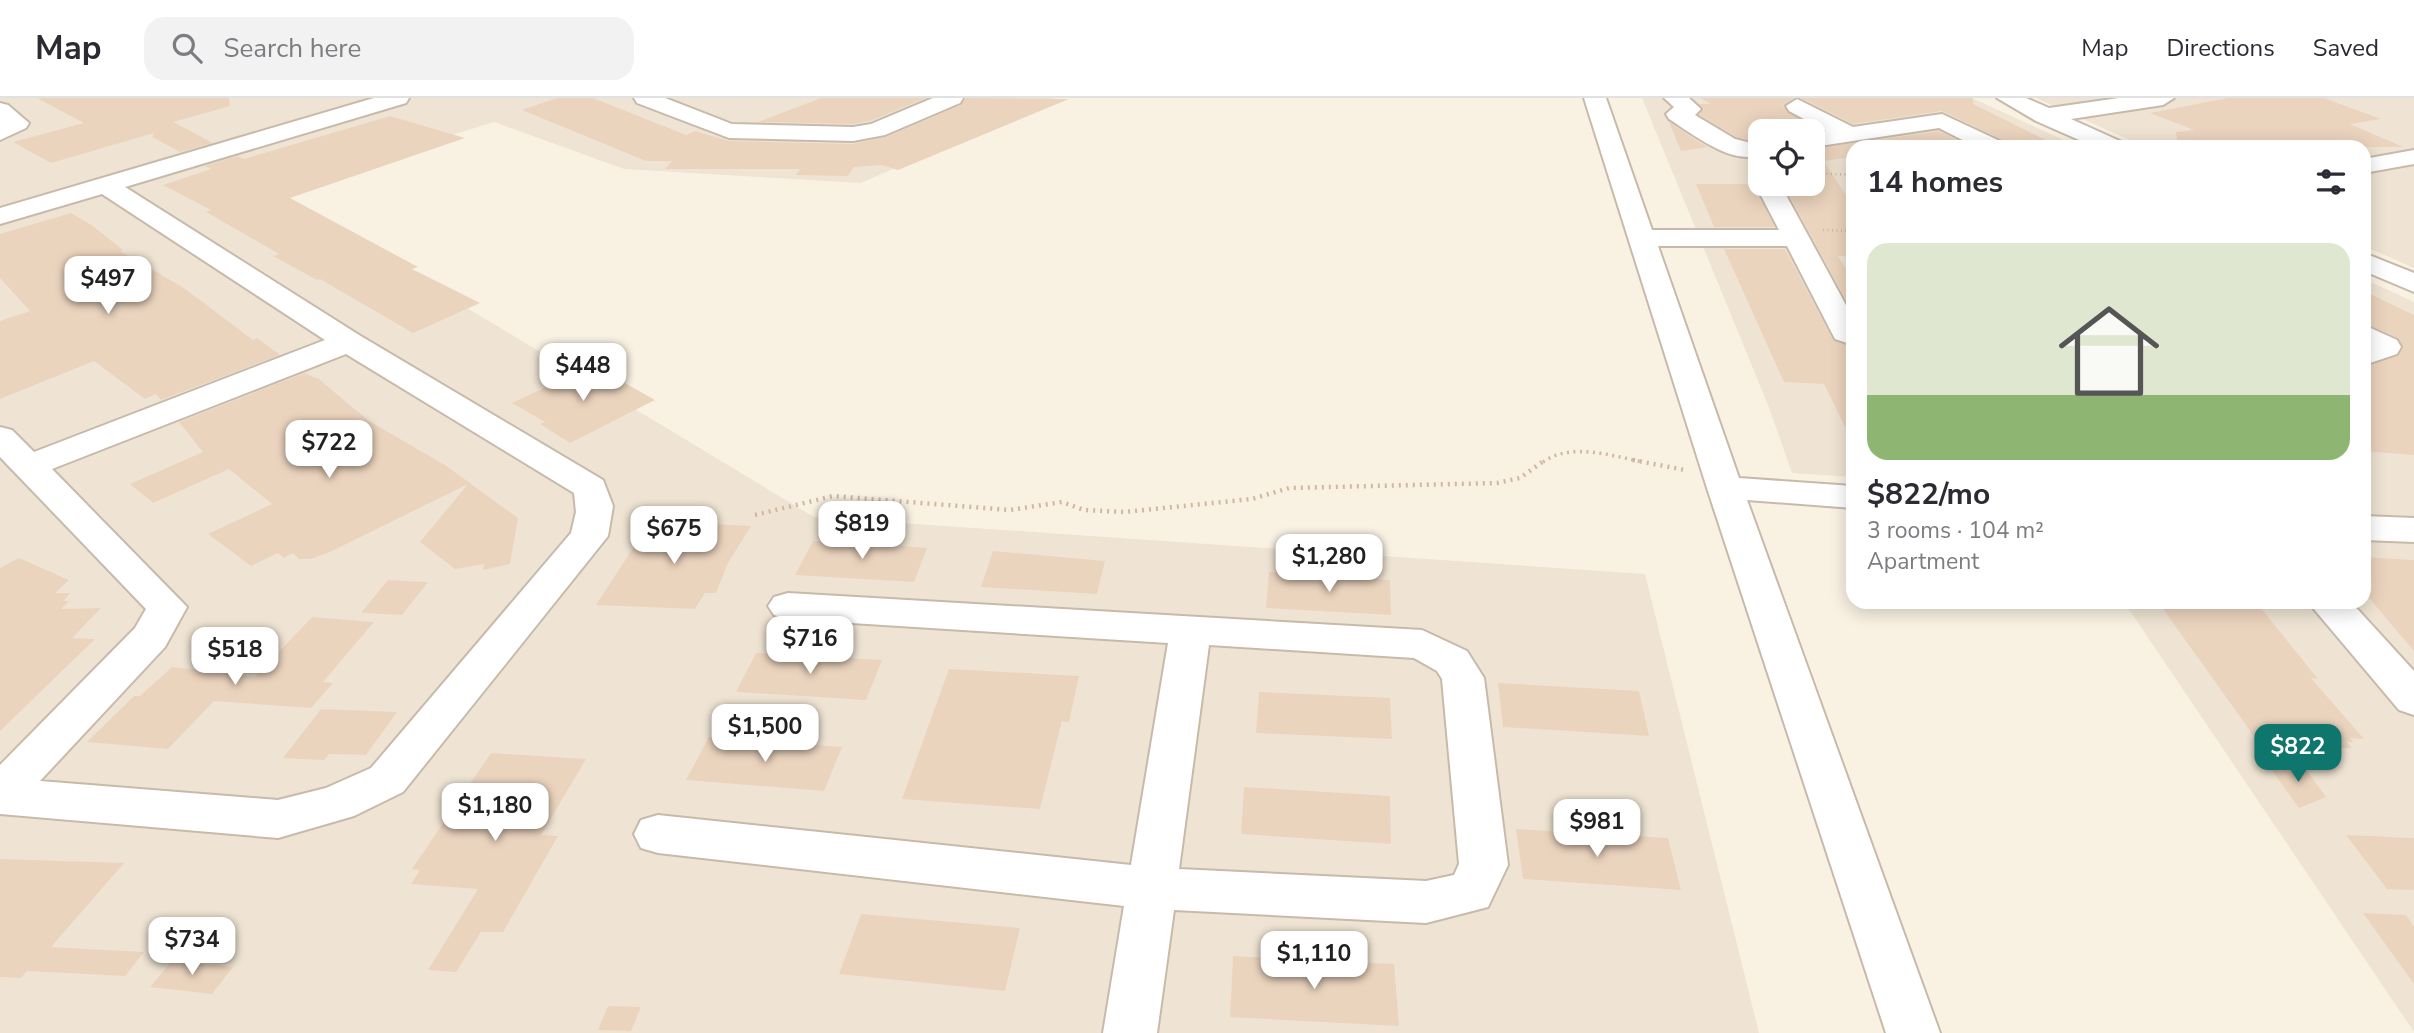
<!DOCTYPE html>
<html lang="en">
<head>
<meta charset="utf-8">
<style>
	body { margin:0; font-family:"Nunito Sans",sans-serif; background:#f2f2f3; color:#2b2b33; height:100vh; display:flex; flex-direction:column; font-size:26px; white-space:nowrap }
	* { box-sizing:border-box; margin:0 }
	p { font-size:23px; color:#7c7c81 }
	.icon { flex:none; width:38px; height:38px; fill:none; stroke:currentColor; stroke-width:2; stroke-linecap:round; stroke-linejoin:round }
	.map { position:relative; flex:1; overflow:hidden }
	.side { position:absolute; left:1846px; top:42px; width:525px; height:469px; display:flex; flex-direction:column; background:#fff; border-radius:21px; box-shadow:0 4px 18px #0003 }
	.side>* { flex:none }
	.tools { position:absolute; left:1748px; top:21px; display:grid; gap:14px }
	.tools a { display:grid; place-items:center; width:77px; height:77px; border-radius:14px; background:#fff; box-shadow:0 4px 18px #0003; font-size:35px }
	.price { position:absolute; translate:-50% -60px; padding:0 16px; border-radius:14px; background:#fff; color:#222; font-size:23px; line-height:46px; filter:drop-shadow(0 2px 4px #0008) }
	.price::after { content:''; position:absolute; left:50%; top:42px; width:21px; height:16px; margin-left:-10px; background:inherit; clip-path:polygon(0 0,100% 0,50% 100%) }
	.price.current { background:#0f766e; color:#fff }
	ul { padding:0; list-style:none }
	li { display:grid; align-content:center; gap:14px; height:371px; padding:0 21px }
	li+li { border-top:2px solid #e1e1e2 }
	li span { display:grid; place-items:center; height:217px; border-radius:21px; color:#555 }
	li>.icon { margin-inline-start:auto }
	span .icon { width:126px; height:126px; fill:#fffc; stroke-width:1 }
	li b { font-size:30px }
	h2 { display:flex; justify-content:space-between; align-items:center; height:84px; padding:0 21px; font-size:30px }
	header { display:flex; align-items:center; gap:42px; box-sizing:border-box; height:98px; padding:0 35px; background:#fff; border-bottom:2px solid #e1e1e2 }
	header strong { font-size:33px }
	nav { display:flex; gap:38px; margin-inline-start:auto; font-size:24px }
	.search { width:490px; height:63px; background:#f2f2f3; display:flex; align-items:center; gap:18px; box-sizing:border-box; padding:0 24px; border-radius:21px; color:#7c7c81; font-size:26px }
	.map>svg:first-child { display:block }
	.residential { fill:#efe4d3; fill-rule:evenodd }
	.building { fill:#ebd4be }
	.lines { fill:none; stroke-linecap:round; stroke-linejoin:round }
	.minor-casing { stroke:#c8baab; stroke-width:4 }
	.path-far2 { stroke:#cfb7a2; stroke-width:2.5; stroke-dasharray:1 3.5; stroke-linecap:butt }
	.path-far1 { stroke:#cfb7a2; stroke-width:3.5; stroke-dasharray:2 4.5; stroke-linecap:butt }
	.path { stroke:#cfb7a2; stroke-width:4.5; stroke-dasharray:2 5; stroke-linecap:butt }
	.minor { fill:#fff; fill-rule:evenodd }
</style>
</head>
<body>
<header>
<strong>Map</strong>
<div class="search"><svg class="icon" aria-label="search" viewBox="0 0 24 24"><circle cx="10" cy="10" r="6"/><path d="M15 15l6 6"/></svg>Search here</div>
<nav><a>Map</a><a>Directions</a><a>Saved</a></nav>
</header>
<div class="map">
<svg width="2414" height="935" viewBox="0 0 2414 935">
	<rect width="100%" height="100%" fill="#f9f2e3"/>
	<!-- residential -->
	<g class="residential">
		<polygon points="0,0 1055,0 861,85 624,71 494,24 273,93 814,419 1645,476 1759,935 0,935"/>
		<path d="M1642,0H1972L2079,49H1853V379L1792,375L1768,307ZM1760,33H1813V86H1760Z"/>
		<polygon points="2036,0 2414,0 2414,170 2364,148 2364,49 2145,49"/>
		<polygon points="2364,181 2414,204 2414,934 2124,504 2364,504"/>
	</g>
	<!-- building -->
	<g class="building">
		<polygon points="37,0 229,0 230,8 173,24 213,45 180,54 152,39 154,35 51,65 13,44 84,25"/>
		<polygon points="557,0 593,0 686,37 695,33 729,43 853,46 886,39 961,7 966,0 1069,1 898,72 882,67 854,69 848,78 796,77 800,71 665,71 672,63 646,63 522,12"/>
		<polygon points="821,0 926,0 870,23 853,26 758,24"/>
		<polygon points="1700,0 1794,0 1783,7 1787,14 1818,32 1760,33 1760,41 1751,42 1736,39 1699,16 1704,11 1699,6 1711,6"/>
		<polygon points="1801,0 1973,0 1973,6 2060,49 2009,49 2003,42 1942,13 1853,26"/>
		<polygon points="2228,0 2324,0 2381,21 2350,26 2403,49 2178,49 2176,34 2194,32 2150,15"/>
		<polygon points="390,18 465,40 290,100 418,169 412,171 480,205 413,235 320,181 317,182 273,158 279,156 206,114 211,112 163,87 211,71 205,68 238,58 244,61"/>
		<polygon points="1669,24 1699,44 1708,49 1681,53"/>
		<polygon points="1939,33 1970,49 1853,49 1853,59 1824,63 1853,109 1853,158 1838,158 1853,182 1853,215 1783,86 1813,86 1813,51"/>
		<polygon points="1696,86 1753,86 1775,129 1714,129"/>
		<polygon points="71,115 93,128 123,152 120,153 184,190 253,242 257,240 280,257 161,302 156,296 145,301 94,263 0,301 0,223 30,213 0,180 0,136"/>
		<polygon points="1724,151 1785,151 1833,242 1853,249 1853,345 1824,286 1784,284"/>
		<polygon points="2364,193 2414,217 2414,357 2364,353 2364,269 2398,258 2403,250 2398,240 2364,225"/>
		<polygon points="593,267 655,302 570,345 540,326 545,324 512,305"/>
		<polygon points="305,275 320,282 369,323 445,367 518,420 510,466 483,472 484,466 455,471 420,444 468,386 330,454 311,461 299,461 293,455 284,460 278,455 251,468 208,436 272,406 229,371 153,405 130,386 203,354 179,324"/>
		<polygon points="650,424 712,426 751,428 728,465 716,495 705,495 695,511 596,507"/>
		<polygon points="813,443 865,445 927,450 914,484 795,477"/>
		<polygon points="993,453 1105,463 1097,496 981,489"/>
		<polygon points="2364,459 2414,462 2414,553 2364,494"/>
		<polygon points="19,460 69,482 55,495 70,495 63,503 69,503 61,511 101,510 72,540 95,541 0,633 0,470"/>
		<polygon points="1269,474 1390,482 1391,517 1266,510"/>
		<polygon points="388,482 428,484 402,517 361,515"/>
		<polygon points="2158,504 2256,504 2318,581 2311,580 2364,641 2350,640 2354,644 2347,644 2352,650 2261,648"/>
		<polygon points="312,519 374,524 323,584 333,585 311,610 214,603 168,651 87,644 134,598 140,598 172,569 255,579"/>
		<polygon points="756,555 882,562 866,602 736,594"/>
		<polygon points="949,571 1079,578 1069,624 1062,623 1040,711 902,701"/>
		<polygon points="1498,585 1639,593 1649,638 1503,629"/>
		<polygon points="1259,594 1390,600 1392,641 1256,635"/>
		<polygon points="321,611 397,614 366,657 329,656 324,662 283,660"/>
		<polygon points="709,639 842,649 824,693 686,682"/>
		<polygon points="491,655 586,661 541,737 558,738 503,834 481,834 456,874 428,872 478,791 411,786 420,772 412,771"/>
		<polygon points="2268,667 2304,669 2326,699 2299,710"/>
		<polygon points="1244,689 1390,698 1391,746 1241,736"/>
		<polygon points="1516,731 1668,740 1681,792 1523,781"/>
		<polygon points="2346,737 2414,740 2414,792 2387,791"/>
		<polygon points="0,761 124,765 51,849 144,854 125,878 27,873 21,880 0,879"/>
		<polygon points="2363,815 2406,817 2414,829 2414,886"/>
		<polygon points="861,816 1020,830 1005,893 839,876"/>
		<polygon points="1233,858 1394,866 1399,928 1230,919"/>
		<polygon points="172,863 233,869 212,896 150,889"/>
		<polygon points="608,908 641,909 631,933 598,932"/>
	</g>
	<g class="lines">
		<!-- minor casing -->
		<g class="minor-casing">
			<g id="minor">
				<path d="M374,0H409L406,5L125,89L359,237L603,382L613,408L608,438L403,694L354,718L278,740L0,716V667L135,530L146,511L0,359V329L12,332L34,354L325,242L102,96L0,126V110ZM346,256L574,395L576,414L571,435L371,670L326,690L278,702L40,683L165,549L187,509L52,371Z"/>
				<polygon points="634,0 665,0 732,26 853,29 871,26 933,0 963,0 960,5 885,37 853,43 729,40 637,5"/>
				<polygon points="1584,0 1606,0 1652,132 1779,132 1755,86 1760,80 1760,86 1780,86 1853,220 1853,247 1835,241 1787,148 1658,148 1739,380 1853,388 1853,410 1747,402 1940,935 1886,935 1707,390"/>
				<path d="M1664,0H1689L1701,11L1695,17L1735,41L1759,47L1760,56C1734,69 1691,35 1669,21L1666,16L1674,9Z"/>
				<polygon points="1997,0 2026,0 2049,10 2119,0 2174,0 2163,7 2071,21 2122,44 2126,49 2095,49 2036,23"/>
				<polygon points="1797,1 1853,29 1942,16 2002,44 2006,49 1976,49 1939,30 1813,49 1813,35 1826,33 1789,13 1786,8"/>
				<polygon points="0,5 8,7 29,25 26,30 0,42"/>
				<polygon points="2414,52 2414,66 2364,75 2364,61"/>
				<polygon points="2364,155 2414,175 2414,194 2364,173"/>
				<polygon points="2364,227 2397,242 2401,249 2397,256 2364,267"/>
				<polygon points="2364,418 2414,420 2414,444 2364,442"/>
				<path d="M788,495L1422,532L1467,553L1484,580L1508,767L1488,809L1426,825L1174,812L1157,935H1103L1124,808L658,755L641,750L634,736L641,722L658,717L1131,767L1168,545L788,521L774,517L768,508L774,499ZM1209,547L1414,560L1437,573L1442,581L1459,766L1454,777L1426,783L1179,771Z"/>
				<polygon points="2308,504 2351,504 2414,573 2414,617 2399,612"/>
			</g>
		</g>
		<!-- path-far2 -->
		<g class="path-far2">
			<polyline points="1813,75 1853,77"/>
			<polyline points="1823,132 1853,133"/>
		</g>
		<!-- path-far1 -->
		<path class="path-far1" d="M1543,364C1571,344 1612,358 1643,364"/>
		<!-- path -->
		<g class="path">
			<polyline points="1633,362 1685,372"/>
			<polyline points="755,417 833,398 1010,412 1062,404 1084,412 1124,414 1252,401 1289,390 1497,385 1520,380 1545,362"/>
		</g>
		<!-- minor -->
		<use href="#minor" class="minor"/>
	</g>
</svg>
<div class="tools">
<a><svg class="icon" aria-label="locate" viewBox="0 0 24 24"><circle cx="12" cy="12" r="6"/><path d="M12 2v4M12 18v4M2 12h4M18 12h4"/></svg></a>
</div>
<b class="price" style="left:108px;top:218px">$497</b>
<b class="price" style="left:583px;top:305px">$448</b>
<b class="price" style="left:329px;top:382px">$722</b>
<b class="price" style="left:862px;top:463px">$819</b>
<b class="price" style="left:674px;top:468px">$675</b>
<b class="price" style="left:1329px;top:496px">$1,280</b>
<b class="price" style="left:810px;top:578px">$716</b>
<b class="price" style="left:235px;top:589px">$518</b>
<b class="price" style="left:765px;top:666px">$1,500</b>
<b class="price current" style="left:2298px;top:686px">$822</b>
<b class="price" style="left:495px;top:745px">$1,180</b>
<b class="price" style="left:1597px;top:761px">$981</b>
<b class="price" style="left:192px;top:879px">$734</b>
<b class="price" style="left:1314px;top:893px">$1,110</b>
<section class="side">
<h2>14 homes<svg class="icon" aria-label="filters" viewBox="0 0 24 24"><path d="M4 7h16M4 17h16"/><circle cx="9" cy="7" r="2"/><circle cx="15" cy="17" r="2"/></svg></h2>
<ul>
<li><span style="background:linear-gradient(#dfe7d0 70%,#8fb573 0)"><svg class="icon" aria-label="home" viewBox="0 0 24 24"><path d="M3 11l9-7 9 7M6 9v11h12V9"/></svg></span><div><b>$822/mo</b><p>3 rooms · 104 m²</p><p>Apartment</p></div></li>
</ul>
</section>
</div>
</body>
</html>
